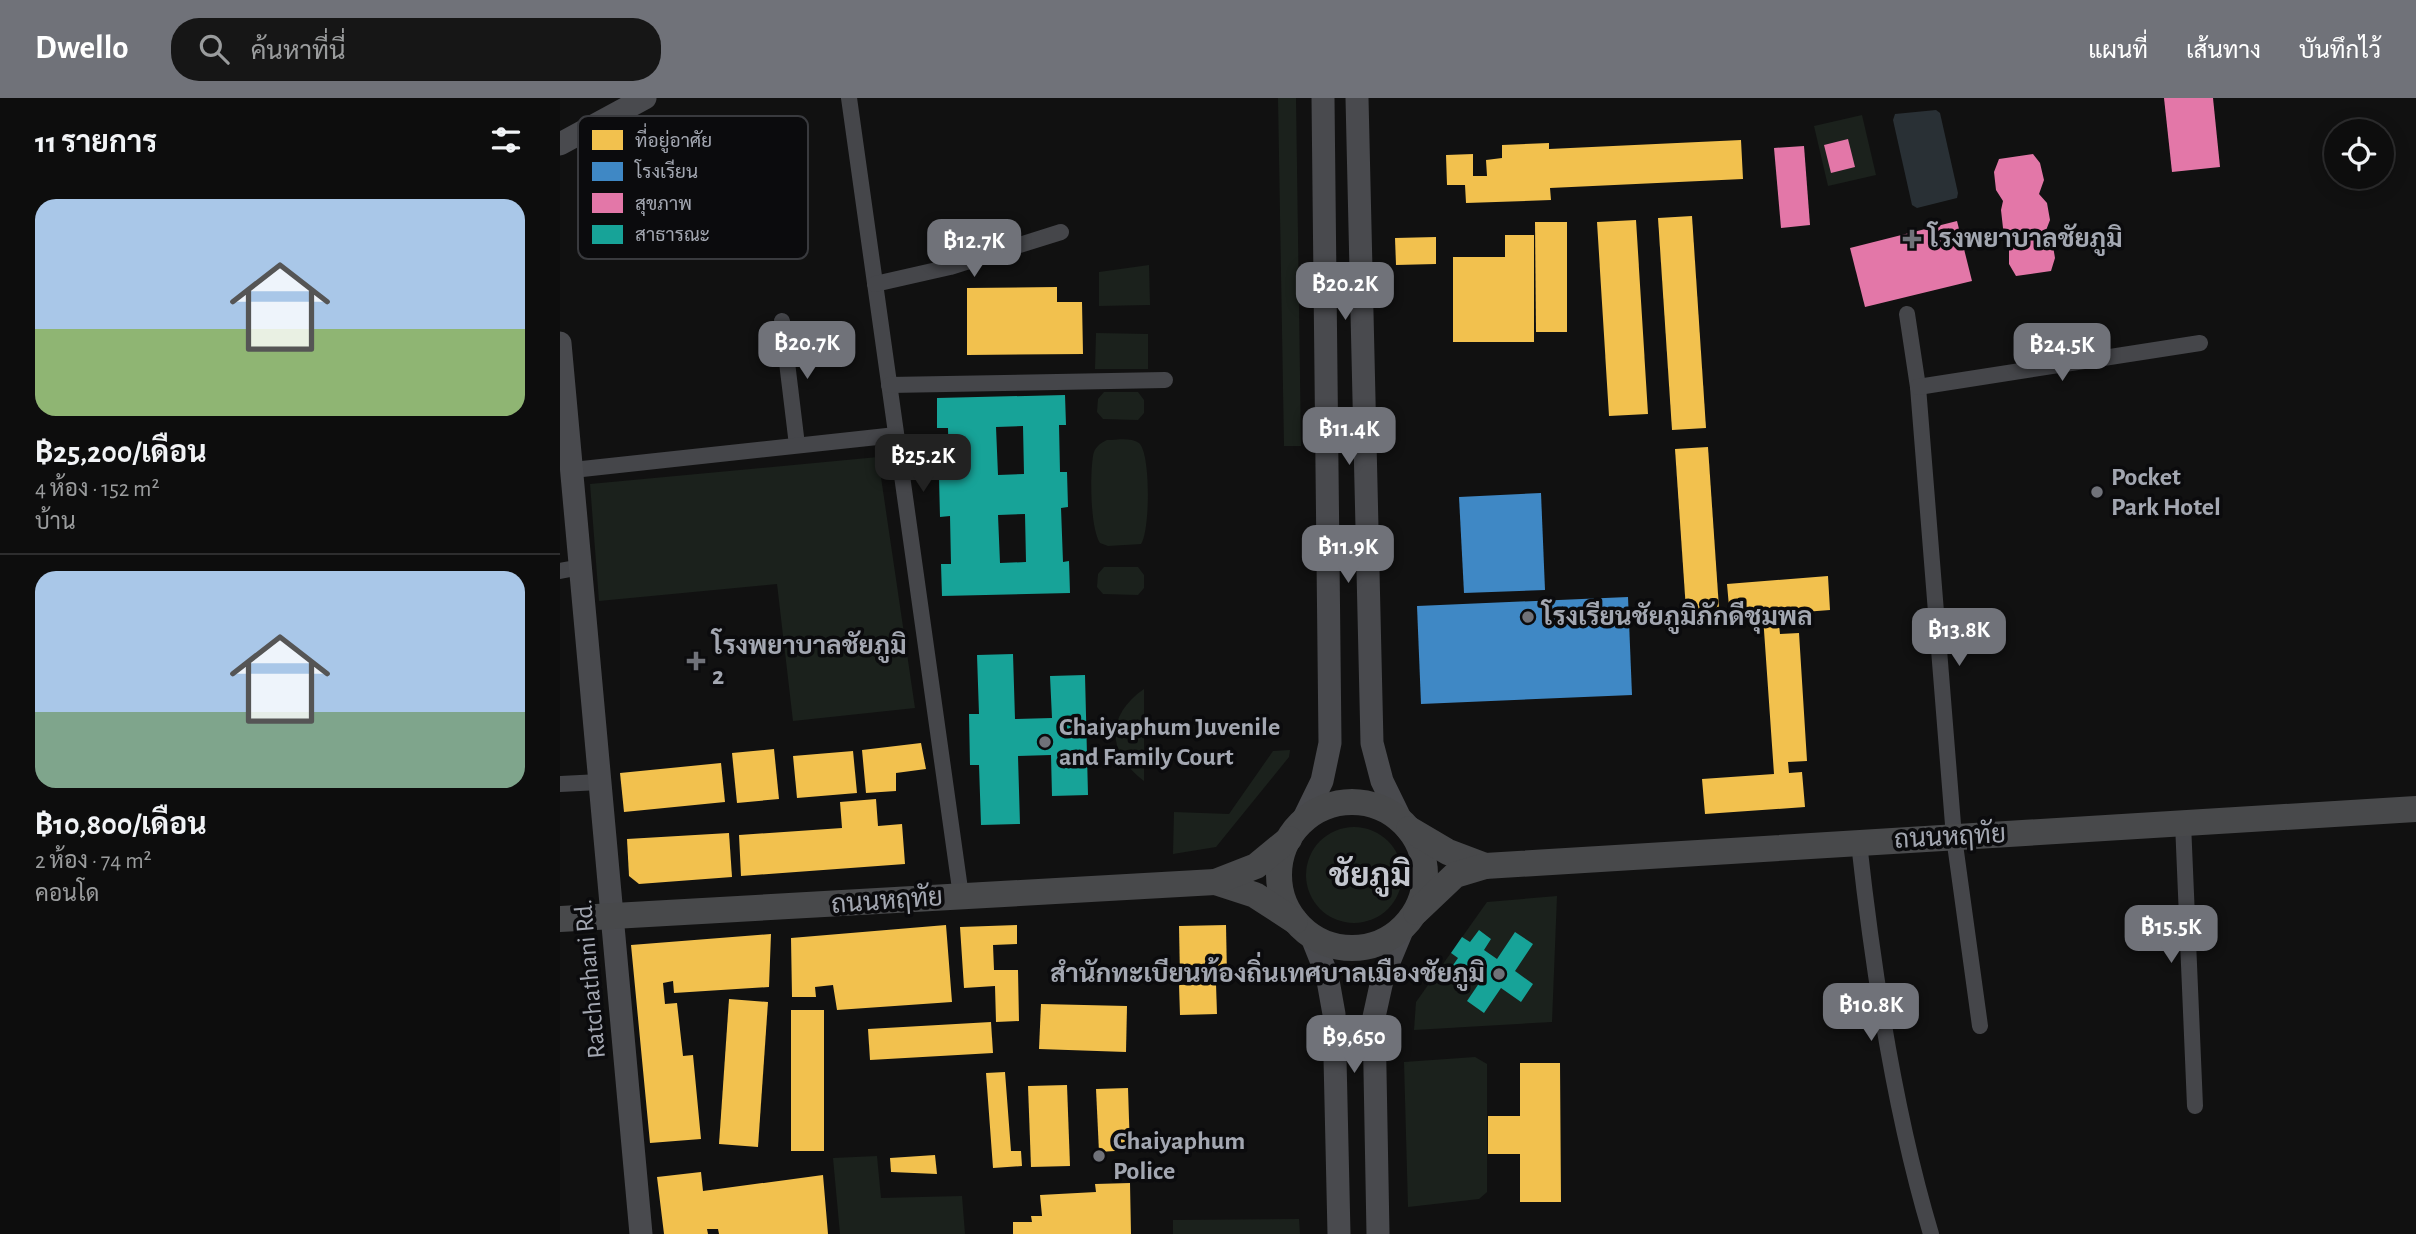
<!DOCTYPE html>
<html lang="th">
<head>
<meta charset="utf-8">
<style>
	body { margin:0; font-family:"Alegreya Sans",Sarabun,sans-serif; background:#161616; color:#f1f3f6; height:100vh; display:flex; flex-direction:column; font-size:26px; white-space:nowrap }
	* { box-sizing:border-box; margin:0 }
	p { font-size:23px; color:#9a9c9d }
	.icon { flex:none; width:38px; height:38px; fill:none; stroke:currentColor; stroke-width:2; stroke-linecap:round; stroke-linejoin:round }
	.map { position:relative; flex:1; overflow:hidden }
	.drawer { display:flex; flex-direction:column; background:#0d0d0d; width:560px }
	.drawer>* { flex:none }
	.tools { position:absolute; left:1764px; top:21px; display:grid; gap:14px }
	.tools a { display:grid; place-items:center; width:70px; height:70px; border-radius:50%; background:#0d0d0d; box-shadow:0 4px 18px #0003,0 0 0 2px #2d2d2e; font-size:35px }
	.price { position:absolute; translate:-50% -60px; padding:0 16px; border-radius:14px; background:#707279; color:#fff; font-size:23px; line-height:46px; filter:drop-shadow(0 2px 4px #0008) }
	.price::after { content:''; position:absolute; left:50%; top:42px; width:21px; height:16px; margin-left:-10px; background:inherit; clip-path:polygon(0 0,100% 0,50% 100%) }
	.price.on { background:#222; color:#fff }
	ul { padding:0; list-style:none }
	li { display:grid; align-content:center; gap:14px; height:371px; padding:0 35px }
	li+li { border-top:2px solid #2d2d2e }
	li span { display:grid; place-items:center; height:217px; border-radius:21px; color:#555 }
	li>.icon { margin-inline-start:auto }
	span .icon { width:126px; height:126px; fill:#fffc; stroke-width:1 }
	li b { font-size:30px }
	h2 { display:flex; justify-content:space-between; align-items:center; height:84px; padding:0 35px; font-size:30px }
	header { display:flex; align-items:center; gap:42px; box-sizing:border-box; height:98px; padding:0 35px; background:#707279; color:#fff }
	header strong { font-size:33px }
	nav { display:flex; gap:38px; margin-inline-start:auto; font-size:24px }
	.search { width:490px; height:63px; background:#161616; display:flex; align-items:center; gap:18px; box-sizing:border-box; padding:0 24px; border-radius:28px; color:#9a9c9d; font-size:26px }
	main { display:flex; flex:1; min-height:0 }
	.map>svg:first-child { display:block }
	.green { fill:#1b211c }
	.water { fill:#293035 }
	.homes { fill:#f2c14e }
	.schools { fill:#3f88c5 }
	.health { fill:#e377a8 }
	.public { fill:#17a398; fill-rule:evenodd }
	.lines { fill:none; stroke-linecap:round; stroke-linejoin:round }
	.street { stroke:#45464a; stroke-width:16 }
	.secondary { stroke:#494a4e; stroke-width:23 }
	.primary { stroke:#48494b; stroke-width:26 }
	.poi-dot { fill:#707279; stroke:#0b0b0d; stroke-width:2.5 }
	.labels { text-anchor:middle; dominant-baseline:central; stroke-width:7; stroke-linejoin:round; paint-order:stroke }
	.poi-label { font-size:26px; font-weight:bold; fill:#a3a7b1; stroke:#0b0b0d; text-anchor:start }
	.street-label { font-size:26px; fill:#a3a7b1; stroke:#0b0b0d }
	.district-label { font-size:33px; font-weight:bold; fill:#c3c6ce; stroke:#0b0b0d }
	.key { fill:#0b0b0d; stroke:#393a3e; stroke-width:2 }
	.key-label { font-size:19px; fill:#a3a7b1 }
</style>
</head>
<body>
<header>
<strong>Dwello</strong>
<div class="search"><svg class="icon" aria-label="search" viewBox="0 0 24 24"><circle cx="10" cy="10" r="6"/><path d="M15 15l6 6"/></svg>ค้นหาที่นี่</div>
<nav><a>แผนที่</a><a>เส้นทาง</a><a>บันทึกไว้</a></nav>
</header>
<main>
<section class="drawer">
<h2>11 รายการ<svg class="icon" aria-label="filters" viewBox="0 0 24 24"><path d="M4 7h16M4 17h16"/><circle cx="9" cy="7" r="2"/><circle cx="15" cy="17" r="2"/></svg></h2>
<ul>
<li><span style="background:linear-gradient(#a9c7e8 60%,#8fb573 0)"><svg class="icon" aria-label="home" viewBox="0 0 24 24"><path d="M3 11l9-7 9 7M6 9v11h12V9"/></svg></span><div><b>฿25,200/เดือน</b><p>4 ห้อง · 152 m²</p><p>บ้าน</p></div></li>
<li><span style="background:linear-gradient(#a9c7e8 65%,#7fa58c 0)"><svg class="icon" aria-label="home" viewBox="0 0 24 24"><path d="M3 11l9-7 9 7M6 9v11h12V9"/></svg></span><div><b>฿10,800/เดือน</b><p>2 ห้อง · 74 m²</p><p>คอนโด</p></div></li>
</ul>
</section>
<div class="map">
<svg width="1856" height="1136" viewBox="0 0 1856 1136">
	<rect width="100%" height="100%" fill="#111"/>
	<!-- green -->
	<g class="green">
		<polygon points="718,0 736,0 741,348 724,348"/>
		<polygon points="1302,17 1316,77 1268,88 1254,28"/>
		<polygon points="589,167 590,207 539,208 539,174"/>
		<polygon points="536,235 588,236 588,271 535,271"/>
		<polygon points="544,294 578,294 584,302 584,315 578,322 543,321 537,314 538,301"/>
		<path d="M547,342C557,342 571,339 579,345C591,355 590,434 581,446L548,448L540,445C530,429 530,377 533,358C534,350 540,345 547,342Z"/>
		<polygon points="318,359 355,610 233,623 217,486 39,503 30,386"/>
		<polygon points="544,469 578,469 584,477 584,490 578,497 543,496 537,489 538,476"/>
		<path d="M584,591V683C547,655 545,618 584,591Z"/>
		<polygon points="730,652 729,659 656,749 613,756 614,714 669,716 713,653"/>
		<circle cx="794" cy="777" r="48"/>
		<polygon points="997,798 992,924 854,932 856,904 927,804"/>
		<polygon points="915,959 927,966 927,1094 919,1101 848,1109 844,964"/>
		<polygon points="317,1058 321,1100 402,1098 405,1136 280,1136 273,1060"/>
		<polygon points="739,1121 740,1136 613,1136 613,1122"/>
	</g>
	<!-- water -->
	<polygon class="water" points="1376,12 1380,15 1398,95 1397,100 1357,110 1352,107 1333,22 1335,16"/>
	<!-- homes -->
	<g class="homes">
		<polygon points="1181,42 1183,81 990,90 991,102 906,105 905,87 887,87 886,57 913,56 913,78 927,78 926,62 942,60 942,47 989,45 989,51"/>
		<polygon points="1132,118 1146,330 1112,332 1098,120"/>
		<polygon points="1076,122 1088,316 1049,318 1037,124"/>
		<polygon points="975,124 1007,124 1007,234 976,234"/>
		<polygon points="945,137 974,137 974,244 893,244 893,159 945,159"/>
		<polygon points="876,139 876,166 836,167 835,140"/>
		<polygon points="497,189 497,204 522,204 523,256 407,257 407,190"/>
		<polygon points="1148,349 1159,510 1126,512 1115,351"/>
		<polygon points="1268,478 1270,512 1218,516 1220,536 1239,535 1247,663 1228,664 1229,675 1242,674 1245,709 1145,716 1142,681 1214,676 1203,518 1170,520 1167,486"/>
		<polygon points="361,645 366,671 336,675 336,693 306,695 302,652"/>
		<polygon points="214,651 219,701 177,705 172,655"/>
		<polygon points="293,653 297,695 237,700 233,658"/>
		<polygon points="161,665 165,704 64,714 60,675"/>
		<polygon points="316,701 318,728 342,726 345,766 181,778 179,737 282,730 280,704"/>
		<polygon points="169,735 172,779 79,786 69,778 67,741"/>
		<polygon points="386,827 392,904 277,912 273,887 255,889 256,899 232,899 231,840"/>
		<polygon points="457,827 457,846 433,847 434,872 458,872 459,923 436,924 435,888 404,890 400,829"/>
		<polygon points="666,827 667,878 620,879 619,828"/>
		<polygon points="211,836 209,889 114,895 113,883 103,885 105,906 117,905 123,958 133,957 141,1041 90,1045 71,847"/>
		<polygon points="656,886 657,916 620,917 619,887"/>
		<polygon points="169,901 208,904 198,1049 159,1046"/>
		<polygon points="481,906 567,908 566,954 479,951"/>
		<rect x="231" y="912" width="33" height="141"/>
		<polygon points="431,924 433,955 310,962 308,931"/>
		<polygon points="960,965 1000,965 1001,1104 960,1104 960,1056 928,1056 928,1018 960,1018"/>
		<polygon points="445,974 451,1053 461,1053 462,1068 433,1070 426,975"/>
		<polygon points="507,987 510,1068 471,1069 468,988"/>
		<polygon points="568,990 570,1052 539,1054 536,991"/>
		<polygon points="375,1057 377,1076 331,1074 330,1060"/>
		<polygon points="141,1074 143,1093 263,1077 268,1136 159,1136 158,1131 147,1131 148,1136 104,1136 97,1079"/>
		<polygon points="570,1085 571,1136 453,1136 453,1124 472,1124 471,1118 482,1118 480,1097 536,1094 535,1086"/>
	</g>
	<!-- schools -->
	<g class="schools">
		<polygon points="981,395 985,492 904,495 899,399"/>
		<polygon points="1068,499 1072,597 861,606 857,508"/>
	</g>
	<!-- health -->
	<g class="health">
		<polygon points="1604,0 1653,0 1660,69 1612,74"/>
		<polygon points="1288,41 1295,69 1271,75 1264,47"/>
		<polygon points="1244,48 1250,127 1221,130 1214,50"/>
		<polygon points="1473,56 1480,65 1484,82 1479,96 1487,105 1490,122 1485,135 1492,142 1495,160 1491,173 1456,178 1449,166 1449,140 1443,130 1441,112 1443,103 1436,92 1434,74 1439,61"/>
		<polygon points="1397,123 1412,183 1305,209 1290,150"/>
	</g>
	<!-- public -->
	<g class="public">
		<path d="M505,297L506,327H499L500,374H507L508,409L501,410L503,464L509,463L510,495L382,498L381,466H391L390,418L380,419L379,380H389L388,330H377V300ZM463,328L464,376L438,377L436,329ZM465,416L466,464L440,465L438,417Z"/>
		<polygon points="453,556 455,621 492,620 490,578 525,577 528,697 492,698 491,657 458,658 460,726 421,727 419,667 410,667 409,616 419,616 417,557"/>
		<polygon points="919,832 931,841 924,852 937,861 955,834 973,846 955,873 973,886 961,904 941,890 924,915 907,903 924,878 914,871 907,882 891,870 898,860 891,855 902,839 910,844"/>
	</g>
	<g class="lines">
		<!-- street -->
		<g class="street">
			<polyline points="289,0 401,798"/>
			<polyline points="315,186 390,169 501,134"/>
			<polyline points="1347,216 1358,289 1394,739 1420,928"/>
			<polyline points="222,223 237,347"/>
			<polyline points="329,287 605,282"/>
			<polyline points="1358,289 1640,245"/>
			<polyline points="13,372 336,337"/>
			<polyline points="0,473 21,469"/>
			<polyline points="0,686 40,684"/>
			<polyline points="1623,725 1635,1008"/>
			<path d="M1299,745C1313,872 1334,1013 1371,1136"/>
		</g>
		<!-- secondary -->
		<g class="secondary">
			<polyline points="797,0 812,645 822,683 843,726"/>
			<polyline points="0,46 85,0"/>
			<polyline points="0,245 81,1136"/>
			<polyline points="742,724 762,683 770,645 763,0"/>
			<polyline points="751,837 767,877 774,916 779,1136"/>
			<polyline points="818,1136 814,919 823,878 843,830"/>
		</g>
		<!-- primary -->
		<g class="primary">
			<circle cx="792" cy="777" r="73"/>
			<polyline points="849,731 888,754 925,768"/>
			<polyline points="655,784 695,797 735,823"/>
			<polyline points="856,814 895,777 925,768 1856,711"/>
			<polyline points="0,821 655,784 696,768 729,741"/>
		</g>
	</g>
	<!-- markers -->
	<g class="poi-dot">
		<path d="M1348.5 130.5h7v7h7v7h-7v7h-7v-7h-7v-7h7z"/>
		<circle cx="1537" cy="394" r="7"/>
		<circle cx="968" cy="519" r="7"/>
		<path d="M132.5 552.5h7v7h7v7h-7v7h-7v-7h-7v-7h7z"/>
		<circle cx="485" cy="644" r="7"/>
		<circle cx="939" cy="876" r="7"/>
		<circle cx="539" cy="1058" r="7"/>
	</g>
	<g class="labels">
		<!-- poi labels -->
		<g class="poi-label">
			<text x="1368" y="141">โรงพยาบาลชัยภูมิ</text>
			<text x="1551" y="379">Pocket<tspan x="1551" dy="30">Park Hotel</tspan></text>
			<text x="982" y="519">โรงเรียนชัยภูมิภักดีชุมพล</text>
			<text x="152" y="548">โรงพยาบาลชัยภูมิ<tspan x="152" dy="30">2</tspan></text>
			<text x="499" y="629">Chaiyaphum Juvenile<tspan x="499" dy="30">and Family Court</tspan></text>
			<text x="925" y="876" text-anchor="end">สำนักทะเบียนท้องถิ่นเทศบาลเมืองชัยภูมิ</text>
			<text x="553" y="1043">Chaiyaphum<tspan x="553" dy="30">Police</tspan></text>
		</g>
		<!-- street labels -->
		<g class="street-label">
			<text transform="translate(1390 739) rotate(-3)">ถนนหฤทัย</text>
			<text transform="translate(327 803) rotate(-4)">ถนนหฤทัย</text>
			<text transform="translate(30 881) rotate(-95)">Ratchathani Rd.</text>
		</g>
		<!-- district labels -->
		<g class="district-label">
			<text x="810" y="778">ชัยภูมิ</text>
		</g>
	</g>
	<!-- legend -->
	<rect x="18" y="18" width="230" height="143" rx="10" class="key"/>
	<rect x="32" y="32" width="31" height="20" fill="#f2c14e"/>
	<rect x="32" y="64" width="31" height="19" fill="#3f88c5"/>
	<rect x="32" y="95" width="31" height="20" fill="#e377a8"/>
	<rect x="32" y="127" width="31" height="19" fill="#17a398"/>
	<g class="key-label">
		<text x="75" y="49">ที่อยู่อาศัย</text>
		<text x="75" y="80">โรงเรียน</text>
		<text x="75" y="112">สุขภาพ</text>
		<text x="75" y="143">สาธารณะ</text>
	</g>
</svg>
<div class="tools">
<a><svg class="icon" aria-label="locate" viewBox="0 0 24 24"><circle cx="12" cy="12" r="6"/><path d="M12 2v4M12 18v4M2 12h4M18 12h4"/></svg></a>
</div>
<b class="price" style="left:414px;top:181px">฿12.7K</b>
<b class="price" style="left:785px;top:224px">฿20.2K</b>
<b class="price" style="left:247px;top:283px">฿20.7K</b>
<b class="price" style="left:1502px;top:285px">฿24.5K</b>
<b class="price" style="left:789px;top:369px">฿11.4K</b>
<b class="price on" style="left:363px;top:396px">฿25.2K</b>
<b class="price" style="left:788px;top:487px">฿11.9K</b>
<b class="price" style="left:1399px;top:570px">฿13.8K</b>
<b class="price" style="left:1611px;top:867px">฿15.5K</b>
<b class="price" style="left:1311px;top:945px">฿10.8K</b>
<b class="price" style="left:794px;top:977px">฿9,650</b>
</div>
</main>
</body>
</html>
